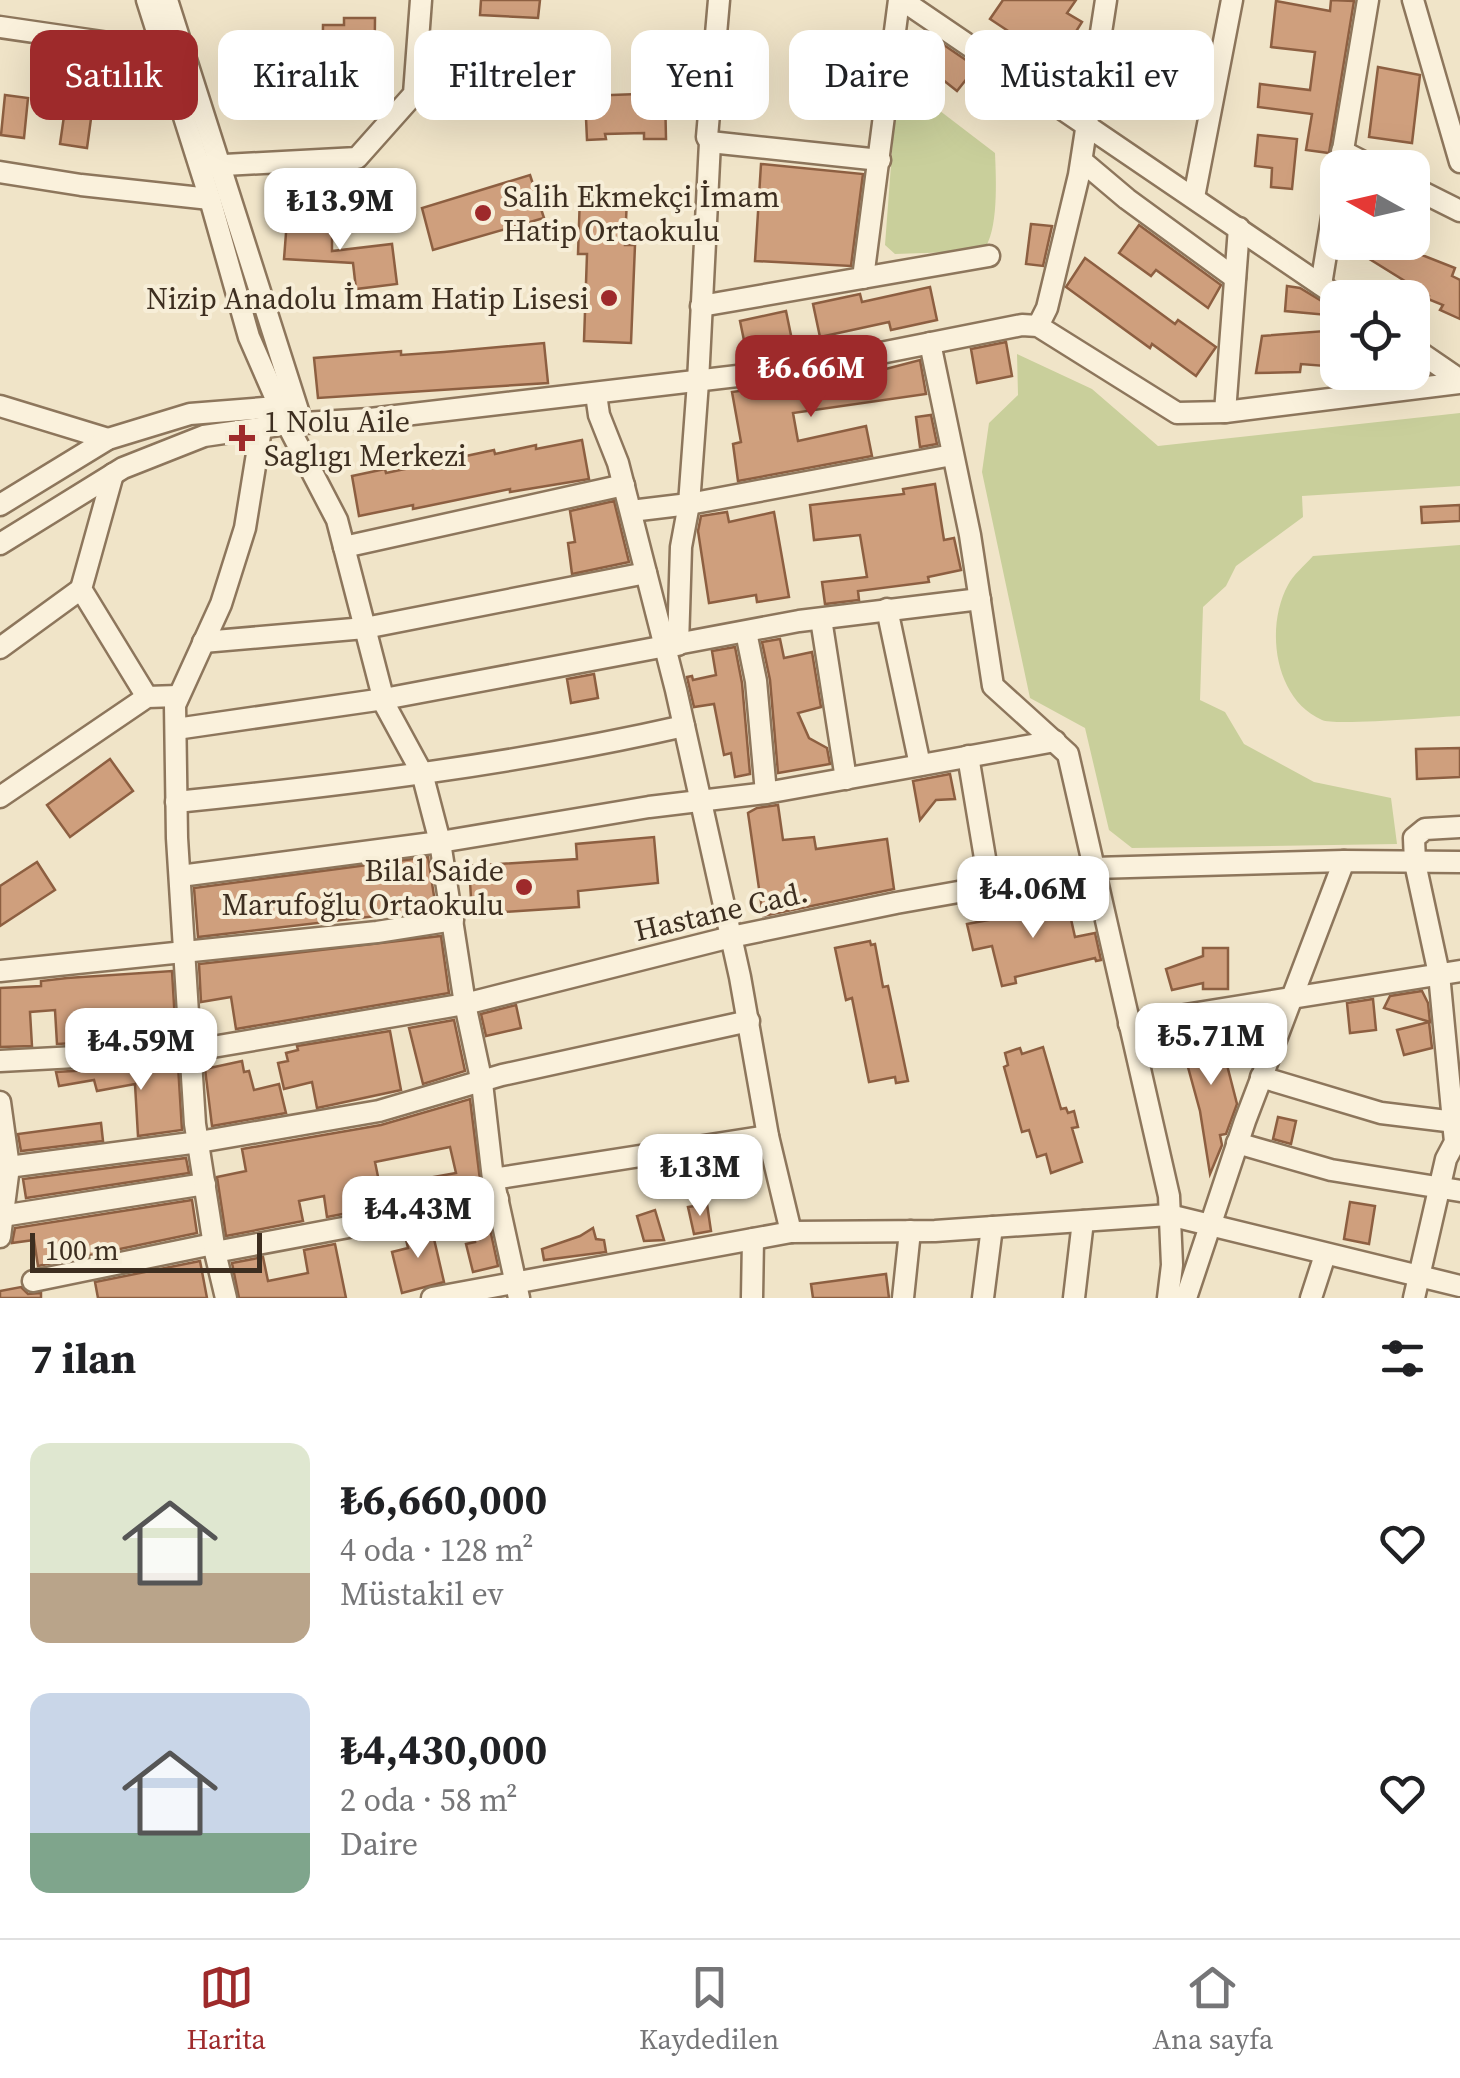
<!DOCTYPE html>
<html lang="tr">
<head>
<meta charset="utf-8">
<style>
	body { margin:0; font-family:"Source Serif 4",serif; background:#f6f6f6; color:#202124; height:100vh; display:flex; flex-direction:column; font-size:38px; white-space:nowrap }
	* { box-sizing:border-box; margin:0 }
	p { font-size:32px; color:#757577 }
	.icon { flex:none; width:55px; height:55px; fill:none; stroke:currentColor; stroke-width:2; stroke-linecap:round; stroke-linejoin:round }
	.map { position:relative; height:1298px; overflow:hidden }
	.drawer { display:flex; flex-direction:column; background:#fff; flex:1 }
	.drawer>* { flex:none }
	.top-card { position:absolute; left:30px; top:30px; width:1400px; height:90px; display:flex; gap:20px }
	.needle { width:65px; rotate:278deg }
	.tools { position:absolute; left:1320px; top:150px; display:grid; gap:20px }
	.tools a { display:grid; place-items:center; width:110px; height:110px; border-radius:20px; background:#fff; box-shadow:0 10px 40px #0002; font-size:50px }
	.scale { position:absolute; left:30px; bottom:25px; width:232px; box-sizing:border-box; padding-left:10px; border:5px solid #3d2e20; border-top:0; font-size:28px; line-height:35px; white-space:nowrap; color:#3d2e20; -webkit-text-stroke:8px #f7eed8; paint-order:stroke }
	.price { position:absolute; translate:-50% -85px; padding:0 22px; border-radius:20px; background:#fff; color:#222; font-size:32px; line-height:65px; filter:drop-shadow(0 2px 5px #0008) }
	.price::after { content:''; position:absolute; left:50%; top:60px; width:30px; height:22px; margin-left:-15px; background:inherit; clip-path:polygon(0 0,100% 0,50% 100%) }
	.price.on { background:#9e2a2b; color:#fff }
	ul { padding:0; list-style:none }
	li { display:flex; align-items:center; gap:30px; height:250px; padding:0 30px }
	li span { display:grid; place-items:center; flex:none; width:280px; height:200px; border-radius:20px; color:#555 }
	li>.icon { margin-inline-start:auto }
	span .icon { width:120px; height:120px; fill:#fffc; stroke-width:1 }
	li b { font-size:42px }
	h2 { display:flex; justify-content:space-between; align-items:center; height:120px; padding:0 30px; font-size:42px }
	.tag { padding:0 35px; border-radius:20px; background:#fff; box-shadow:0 10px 40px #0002; font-size:35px; line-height:90px }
	.tag.on { background:#9e2a2b; color:#fff }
	.dock { display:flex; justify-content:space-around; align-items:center; height:140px; border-top:2px solid #e0e0e0; background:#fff; font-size:28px; color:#757577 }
	.dock a { display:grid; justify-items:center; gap:5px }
	.dock .on { color:#9e2a2b }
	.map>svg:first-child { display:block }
	.green { fill:#c9cf9b }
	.building { fill:#cf9f7d; stroke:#8d5f41; stroke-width:2.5 }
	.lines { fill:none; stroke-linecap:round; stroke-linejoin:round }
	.minor-casing { stroke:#8d765c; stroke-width:25 }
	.minor { stroke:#faf1dc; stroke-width:20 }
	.poi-dot { fill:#9e2a2b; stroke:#f7eed8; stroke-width:4 }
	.labels { text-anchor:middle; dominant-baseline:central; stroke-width:8; stroke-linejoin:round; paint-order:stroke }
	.poi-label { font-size:30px; fill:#3d2e20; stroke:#f7eed8; text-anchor:start }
	.street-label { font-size:30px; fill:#3d2e20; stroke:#f7eed8 }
</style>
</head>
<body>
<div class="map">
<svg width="1460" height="1298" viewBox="0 0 1460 1298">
	<rect width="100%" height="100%" fill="#f0e4c8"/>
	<!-- green -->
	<g class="green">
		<path d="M897,85L910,88L995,153C996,179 999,231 983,251L895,254L885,245Z"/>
		<polygon points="1017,354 1092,389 1158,446 1460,413 1460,486 1302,496 1303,517 1236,566 1226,586 1203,607 1200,700 1225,712 1244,744 1314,782 1391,798 1397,844 1132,848 1109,830 1085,728 1030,698 982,472 989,423 1018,395"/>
		<path d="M1460,545V716C1438,717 1334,726 1322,720C1274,699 1265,627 1288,585C1293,575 1305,565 1313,556Z"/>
	</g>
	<!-- building -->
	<g class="building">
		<polygon points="481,0 540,0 538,18 480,15"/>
		<polygon points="1003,0 1076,0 1067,13 1082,22 1060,57 1034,41 1031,46 990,19"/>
		<polygon points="1331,0 1354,1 1329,153 1306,150 1312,114 1258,107 1260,84 1310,90 1315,52 1271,47 1276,1 1330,11"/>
		<polygon points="344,18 375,18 374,107 344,106 344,98 322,98 323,25 344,25"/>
		<polygon points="925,32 976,67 957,91 909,53"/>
		<polygon points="1378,67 1420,75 1412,143 1369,137"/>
		<polygon points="665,93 666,139 644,139 644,133 605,134 606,139 587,140 585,96"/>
		<polygon points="5,95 28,98 24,138 1,135"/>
		<polygon points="66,102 93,104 87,148 60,144"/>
		<polygon points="1258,135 1297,139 1292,189 1271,187 1272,168 1255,166"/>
		<polygon points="761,164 863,174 851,266 755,261"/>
		<polygon points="530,175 544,218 433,250 422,208"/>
		<polygon points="580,195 627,197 625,245 635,245 631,343 584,341 587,254 578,254"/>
		<polygon points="287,220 332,223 332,251 392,244 397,284 356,289 353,263 284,259"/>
		<polygon points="1031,224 1052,226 1043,266 1026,264"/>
		<polygon points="1139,225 1221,285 1208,308 1156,270 1151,276 1119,253"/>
		<polygon points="1342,242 1414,242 1425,249 1422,255 1455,268 1452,276 1460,280 1460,319 1440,310 1443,305 1428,299 1429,296"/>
		<polygon points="1085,258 1175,324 1178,320 1216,347 1196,376 1152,344 1150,348 1066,287"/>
		<polygon points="1287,286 1300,288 1338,311 1338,316 1285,311"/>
		<polygon points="930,287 937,320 891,330 889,322 820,337 813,304 860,294 862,302"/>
		<polygon points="786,311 793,345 747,355 740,321"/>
		<polygon points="1338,330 1338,367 1301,364 1300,372 1256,373 1262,336"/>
		<polygon points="1006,342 1012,376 977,383 971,349"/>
		<polygon points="544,343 548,383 318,398 314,358 401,351 401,355 444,352"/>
		<polygon points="920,360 926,394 793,413 798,441 866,426 872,456 738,481 733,444 741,442 732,392 878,371"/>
		<polygon points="931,415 937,444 920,447 916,417"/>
		<polygon points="582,440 589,479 510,492 510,489 413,509 413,505 359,516 352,476 385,469 386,473 494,450 495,454 536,445 536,449"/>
		<polygon points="935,484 944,540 954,538 961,570 928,577 929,582 858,591 859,600 825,604 822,582 867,577 860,535 814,540 810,505 904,494 903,489"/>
		<polygon points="614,501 629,562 572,574 568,543 575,542 570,511"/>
		<polygon points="1460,505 1460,521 1422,523 1421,507"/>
		<polygon points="727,512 729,522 774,512 789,597 757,602 756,595 709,603 698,531 701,516"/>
		<polygon points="780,639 784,658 812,652 821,707 798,713 809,738 827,748 830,764 778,773 770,680 762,642"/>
		<polygon points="735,647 742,683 750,774 735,777 731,753 724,755 714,704 694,707 687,677 692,676 693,680 716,675 712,651"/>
		<polygon points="594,674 598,698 571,703 567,679"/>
		<polygon points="1460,748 1460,777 1417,779 1416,749"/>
		<polygon points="110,759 133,791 70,837 47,805"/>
		<polygon points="950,774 955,799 936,800 920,820 913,781"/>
		<polygon points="778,805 783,840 814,837 816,849 887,839 894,889 763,916 748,813 757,808"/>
		<polygon points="654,837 658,883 578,891 579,907 472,914 469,866 577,859 576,844"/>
		<polygon points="428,857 436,909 198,937 194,888"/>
		<polygon points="37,862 55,890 0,926 0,886"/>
		<polygon points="1066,897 1075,937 1095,933 1101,960 1096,961 1095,958 1015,977 1016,983 1002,986 992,946 973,950 967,924 1020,914 1018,907 1030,905 1031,912 1055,907 1054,900"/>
		<polygon points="441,936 449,993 236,1029 231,997 201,1002 199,964"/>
		<polygon points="870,941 871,945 875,944 883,987 888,986 908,1081 896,1083 895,1077 869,1082 852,998 846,1000 835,948"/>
		<polygon points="1203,948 1228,948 1228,989 1203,989 1203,983 1172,990 1166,969 1203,956"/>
		<polygon points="172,971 176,1038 57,1044 55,1010 30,1012 32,1046 0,1047 0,988 41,986 41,981 67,978"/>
		<polygon points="1422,991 1428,1003 1430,1022 1384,1008 1390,996"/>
		<polygon points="1373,999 1376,1030 1350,1033 1347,1003"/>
		<polygon points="516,1005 521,1028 486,1036 481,1014"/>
		<polygon points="454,1020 465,1071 423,1084 409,1028"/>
		<polygon points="1429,1022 1432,1048 1404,1055 1397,1030"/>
		<polygon points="1218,1030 1237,1104 1226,1134 1220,1135 1222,1145 1210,1174 1200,1111 1180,1038"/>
		<polygon points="390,1031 401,1090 317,1108 312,1082 284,1089 278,1063 288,1061 286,1053 298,1050 297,1046"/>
		<polygon points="1043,1047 1061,1109 1066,1108 1068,1113 1074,1111 1078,1127 1072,1128 1082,1162 1051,1173 1046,1154 1037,1157 1029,1130 1022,1132 1004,1067 1008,1065 1005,1053 1020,1048 1022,1054"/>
		<polygon points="242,1061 244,1072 249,1071 254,1090 279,1084 286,1113 212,1126 205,1069"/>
		<polygon points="178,1065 182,1130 138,1136 135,1084 97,1091 94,1080 59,1086 56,1072"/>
		<polygon points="470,1099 481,1188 421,1200 417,1180 456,1173 450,1147 375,1162 384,1206 327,1217 324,1196 299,1201 303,1221 226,1236 217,1177 246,1171 242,1149 381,1125"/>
		<polygon points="1278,1117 1296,1121 1291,1144 1273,1139"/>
		<polygon points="101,1123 103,1141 21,1151 18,1134"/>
		<polygon points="186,1158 189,1173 26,1198 23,1179"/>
		<polygon points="192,1200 197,1233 38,1266 34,1240 12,1243 15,1228"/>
		<polygon points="1350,1202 1375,1206 1369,1244 1344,1239"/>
		<polygon points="707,1204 711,1231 694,1234 688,1207"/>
		<polygon points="655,1210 664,1240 644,1241 637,1216"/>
		<polygon points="487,1215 498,1266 473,1272 466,1244 475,1242 469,1218"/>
		<polygon points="431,1226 444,1282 402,1293 392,1252 408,1248 404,1231"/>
		<polygon points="593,1228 596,1239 604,1240 606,1252 544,1260 542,1249 580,1236"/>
		<polygon points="335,1244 346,1298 239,1298 232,1263 263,1257 268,1281 308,1273 304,1250"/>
		<polygon points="200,1261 207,1298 98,1298 95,1282"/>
		<polygon points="886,1274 889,1298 813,1298 811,1284"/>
		<polygon points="21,1287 28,1294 41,1293 41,1298 0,1298 0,1291"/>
	</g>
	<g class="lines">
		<!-- minor casing -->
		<g class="minor-casing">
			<g id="minor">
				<polyline points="147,0 210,199 249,337 287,424 337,520 385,705 422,773 440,842 465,1004 482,1083 493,1179 519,1298"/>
				<polyline points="167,0 302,423"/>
				<polyline points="902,0 1340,298"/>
				<polyline points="1413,0 1460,162"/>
				<polyline points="0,27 164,51"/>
				<polyline points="710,142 880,160"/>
				<polyline points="1342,151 1375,168"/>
				<polyline points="1082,161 1127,199 1235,278"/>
				<polyline points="206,166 357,158 414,94 421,0"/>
				<polyline points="1340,168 1368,0"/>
				<polyline points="0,172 81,185 210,199"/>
				<polyline points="1412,187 1460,211"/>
				<polyline points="1194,197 1232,0"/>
				<polyline points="863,278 899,0"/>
				<polyline points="1321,285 1338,181"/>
				<polyline points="701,306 989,256"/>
				<polyline points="1038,326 1047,308 1079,175 1106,0"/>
				<polyline points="930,343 970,535 993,686 1068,754 1169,1196 1172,1265 1168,1298"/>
				<polyline points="1412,347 1460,380"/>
				<polyline points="596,394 599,415 618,463 676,690 740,977 768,1136 791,1232"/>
				<polyline points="0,406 108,439"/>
				<polyline points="1225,412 1239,228"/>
				<polyline points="113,474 81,589 147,697"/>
				<polyline points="0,505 108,439 190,414 289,406"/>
				<polyline points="631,511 689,504 952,455"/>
				<polyline points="0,544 123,468 204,436 287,424 370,419 805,368 1022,325 1038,326 1177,413 1225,412 1460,383"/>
				<polyline points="344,547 624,485"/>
				<polyline points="887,609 920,765"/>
				<polyline points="821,619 846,779"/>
				<polyline points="746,632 756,681 766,793"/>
				<polyline points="203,642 365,628 646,573"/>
				<polyline points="678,645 681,547 689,504 698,382 710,142 707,137 719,0"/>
				<polyline points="0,648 81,589"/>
				<polyline points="176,729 384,699 799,621 980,599"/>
				<polyline points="968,756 990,888"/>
				<polyline points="0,797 147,697 178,696"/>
				<path d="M176,802C346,785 517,764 684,726"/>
				<polyline points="180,876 440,842 649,807 766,793 1055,741"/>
				<polyline points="0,971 377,932 453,920"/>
				<polyline points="1129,1024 1460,971"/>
				<polyline points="0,1061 189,1051 465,1004 731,937 896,903 1094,868 1344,861 1460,862"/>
				<polyline points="1261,1077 1381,1113 1455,1122"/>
				<polyline points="0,1102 9,1167 0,1237"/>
				<polyline points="1237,1143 1331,1170 1460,1191"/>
				<polyline points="0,1168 199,1142 379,1111 502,1075 749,1021"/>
				<polyline points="493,1179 768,1136"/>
				<polyline points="2,1216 205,1184"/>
				<polyline points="215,1252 498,1199"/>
				<polyline points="33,1281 213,1244"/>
				<polyline points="226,1298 215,1252 195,1124 177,838 175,705 221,604 245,528 261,429"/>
				<polyline points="432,1298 791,1232 935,1231 1169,1215 1460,1286"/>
				<polyline points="752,1298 753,1239"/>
				<polyline points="903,1298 910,1231"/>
				<polyline points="983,1298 992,1227"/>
				<polyline points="1074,1298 1083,1221"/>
				<polyline points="1186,1298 1245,1121 1344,861"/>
				<polyline points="1311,1298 1325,1255"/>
				<polyline points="1414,1298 1446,1159 1455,1142 1439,974 1415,863 1414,838 1425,829 1460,827"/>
			</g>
		</g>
		<!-- minor -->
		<use href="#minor" class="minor"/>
	</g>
	<!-- markers -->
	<g class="poi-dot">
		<circle cx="483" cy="213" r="10"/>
		<circle cx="609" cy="298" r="10"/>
		<path d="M237 423h10v10h10v10h-10v10h-10v-10h-10v-10h10z"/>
		<circle cx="524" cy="887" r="10"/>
	</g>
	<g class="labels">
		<!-- poi labels -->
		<g class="poi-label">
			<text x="503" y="196">Salih Ekmekçi İmam<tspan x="503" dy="34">Hatip Ortaokulu</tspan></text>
			<text x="589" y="298" text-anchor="end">Nizip Anadolu İmam Hatip Lisesi</text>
			<text x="264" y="421">1 Nolu Aile<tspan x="264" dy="34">Saglıgı Merkezi</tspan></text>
			<text x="504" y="870" text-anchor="end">Bilal Saide<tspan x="504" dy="34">Marufoğlu Ortaokulu</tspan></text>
		</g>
		<!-- street labels -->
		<g class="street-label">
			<text transform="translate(721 911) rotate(-13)">Hastane Cad.</text>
		</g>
	</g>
</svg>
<div class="tools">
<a><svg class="needle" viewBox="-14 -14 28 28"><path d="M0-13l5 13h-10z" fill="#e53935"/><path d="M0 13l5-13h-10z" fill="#757577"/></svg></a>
<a><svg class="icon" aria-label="locate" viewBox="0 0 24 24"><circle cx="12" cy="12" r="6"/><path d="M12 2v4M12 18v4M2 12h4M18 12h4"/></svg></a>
</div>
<div class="scale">100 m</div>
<b class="price" style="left:340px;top:253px">₺13.9M</b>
<b class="price on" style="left:811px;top:420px">₺6.66M</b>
<b class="price" style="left:1033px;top:941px">₺4.06M</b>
<b class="price" style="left:1211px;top:1088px">₺5.71M</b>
<b class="price" style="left:141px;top:1093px">₺4.59M</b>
<b class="price" style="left:700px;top:1219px">₺13M</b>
<b class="price" style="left:418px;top:1261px">₺4.43M</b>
<div class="top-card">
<a class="tag on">Satılık</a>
<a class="tag">Kiralık</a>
<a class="tag">Filtreler</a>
<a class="tag">Yeni</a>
<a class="tag">Daire</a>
<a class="tag">Müstakil ev</a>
</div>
</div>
<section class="drawer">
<h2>7 ilan<svg class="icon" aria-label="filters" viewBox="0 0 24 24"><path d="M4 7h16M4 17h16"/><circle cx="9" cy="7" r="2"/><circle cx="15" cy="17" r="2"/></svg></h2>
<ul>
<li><span style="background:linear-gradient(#dfe7d0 65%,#b9a48a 0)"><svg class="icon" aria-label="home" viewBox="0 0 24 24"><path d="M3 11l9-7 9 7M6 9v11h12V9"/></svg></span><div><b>₺6,660,000</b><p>4 oda · 128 m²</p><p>Müstakil ev</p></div><svg class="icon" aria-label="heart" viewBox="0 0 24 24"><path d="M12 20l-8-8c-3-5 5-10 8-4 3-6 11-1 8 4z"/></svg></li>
<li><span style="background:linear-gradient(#c9d6e8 70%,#7fa58c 0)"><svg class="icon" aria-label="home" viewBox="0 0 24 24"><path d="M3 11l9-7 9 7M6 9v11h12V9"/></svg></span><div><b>₺4,430,000</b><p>2 oda · 58 m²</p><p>Daire</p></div><svg class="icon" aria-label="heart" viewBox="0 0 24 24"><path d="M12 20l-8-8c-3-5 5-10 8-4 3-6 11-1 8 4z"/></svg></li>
</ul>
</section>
<nav class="dock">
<a class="on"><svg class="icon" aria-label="map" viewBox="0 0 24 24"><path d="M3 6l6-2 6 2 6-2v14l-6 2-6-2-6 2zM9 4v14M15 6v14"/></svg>Harita</a>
<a><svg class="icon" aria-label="saved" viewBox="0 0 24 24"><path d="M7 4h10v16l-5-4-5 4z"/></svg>Kaydedilen</a>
<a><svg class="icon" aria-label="home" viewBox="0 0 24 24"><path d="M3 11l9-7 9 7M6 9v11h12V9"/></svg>Ana sayfa</a>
</nav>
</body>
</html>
